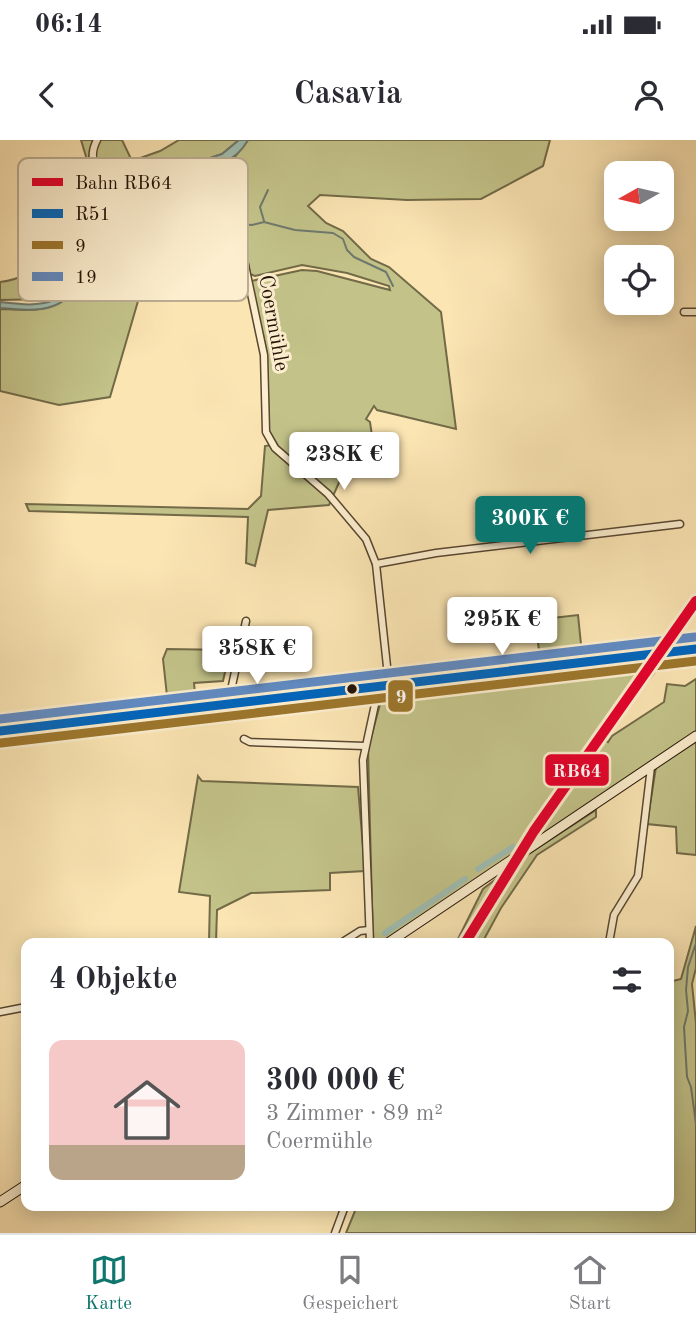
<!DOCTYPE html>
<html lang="de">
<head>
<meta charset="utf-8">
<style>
	body { margin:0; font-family:"Old Standard TT",serif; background:#f7f7f7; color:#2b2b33; height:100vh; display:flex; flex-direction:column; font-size:26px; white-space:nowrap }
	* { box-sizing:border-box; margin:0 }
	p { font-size:23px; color:#7c7c81 }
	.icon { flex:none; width:38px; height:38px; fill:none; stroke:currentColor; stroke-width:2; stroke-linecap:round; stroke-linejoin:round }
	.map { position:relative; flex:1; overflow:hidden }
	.panel { position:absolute; left:21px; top:798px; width:653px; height:273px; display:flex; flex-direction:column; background:#fff; border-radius:14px; box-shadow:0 4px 18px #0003 }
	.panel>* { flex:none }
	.needle { width:46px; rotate:262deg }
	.controls { position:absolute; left:604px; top:21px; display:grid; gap:14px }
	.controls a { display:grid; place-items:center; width:70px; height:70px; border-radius:14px; background:#fff; box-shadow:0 4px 18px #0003; font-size:35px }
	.price { position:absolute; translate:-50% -60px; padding:0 16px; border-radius:7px; background:#fff; color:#222; font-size:23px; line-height:46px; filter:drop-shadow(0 2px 4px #0008) }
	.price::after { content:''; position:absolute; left:50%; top:42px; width:21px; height:16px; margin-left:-10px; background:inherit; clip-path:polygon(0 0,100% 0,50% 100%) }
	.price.selected { background:#0f766e; color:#fff }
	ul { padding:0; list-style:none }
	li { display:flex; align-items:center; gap:21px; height:175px; padding:0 28px }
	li+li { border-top:2px solid #e1e1e2 }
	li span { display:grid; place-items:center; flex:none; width:196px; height:140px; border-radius:14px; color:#555 }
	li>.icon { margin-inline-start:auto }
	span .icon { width:84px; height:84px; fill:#fffc; stroke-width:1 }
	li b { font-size:30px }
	h2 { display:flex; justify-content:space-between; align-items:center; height:84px; padding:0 28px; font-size:30px }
	.status { display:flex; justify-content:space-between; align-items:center; height:49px; padding:0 35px; background:#fff; direction:ltr }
	.status svg { height:19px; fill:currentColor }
	header { display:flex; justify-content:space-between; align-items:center; height:91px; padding:0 28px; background:#fff; font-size:32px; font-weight:700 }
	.menu { display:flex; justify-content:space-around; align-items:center; height:98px; border-top:2px solid #e1e1e2; background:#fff; font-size:19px; color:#7c7c81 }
	.menu a { display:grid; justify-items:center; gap:4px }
	.menu .selected { color:#0f766e }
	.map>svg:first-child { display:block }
	.green { fill:#c3c389; stroke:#726a48; stroke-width:2 }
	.water { fill:#a0beb2; stroke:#6e796d; stroke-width:2 }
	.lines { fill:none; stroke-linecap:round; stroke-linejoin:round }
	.stream { stroke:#6e796d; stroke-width:2 }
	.canal { stroke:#a0beb2; stroke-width:6 }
	.street-casing { stroke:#584731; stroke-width:9 }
	.secondary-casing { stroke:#221206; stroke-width:11 }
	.street { stroke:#fceece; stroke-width:6 }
	.secondary { stroke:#fceece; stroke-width:9 }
	.bus-1-casing { stroke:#fceece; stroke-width:14 }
	.bus-2-casing { stroke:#fceece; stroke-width:14 }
	.bus-3-casing { stroke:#fceece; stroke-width:14 }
	.bus-1 { stroke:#0065bd; stroke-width:9 }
	.bus-2 { stroke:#9d762c; stroke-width:9 }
	.bus-3 { stroke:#608bc4; stroke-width:9 }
	.rail-1-casing { stroke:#fceece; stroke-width:16 }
	.rail-1 { stroke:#e4002b; stroke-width:10 }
	.bus-dot { fill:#221206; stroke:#fceece; stroke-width:2.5 }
	.labels { text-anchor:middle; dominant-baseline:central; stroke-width:6; stroke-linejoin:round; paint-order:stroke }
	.street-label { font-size:21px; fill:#221206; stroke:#fceece }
	.key { fill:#fceece; stroke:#bbac92; stroke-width:2 }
	.key-label { font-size:19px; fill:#221206 }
	.line-badge { stroke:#fceece; stroke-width:2.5 }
	.badge-label { font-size:19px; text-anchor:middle; font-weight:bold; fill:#fff }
</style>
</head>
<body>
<div class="status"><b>06:14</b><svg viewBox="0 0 49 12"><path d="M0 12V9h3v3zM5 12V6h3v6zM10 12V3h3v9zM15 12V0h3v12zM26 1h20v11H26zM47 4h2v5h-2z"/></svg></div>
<header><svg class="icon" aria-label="back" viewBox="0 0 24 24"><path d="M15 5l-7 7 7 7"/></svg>Casavia<svg class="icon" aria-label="person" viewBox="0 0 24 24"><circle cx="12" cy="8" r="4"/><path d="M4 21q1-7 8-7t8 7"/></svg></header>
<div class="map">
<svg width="696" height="1093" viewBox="0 0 696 1093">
	<rect width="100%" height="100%" fill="#fbe5b3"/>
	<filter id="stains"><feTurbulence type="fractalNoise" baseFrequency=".00286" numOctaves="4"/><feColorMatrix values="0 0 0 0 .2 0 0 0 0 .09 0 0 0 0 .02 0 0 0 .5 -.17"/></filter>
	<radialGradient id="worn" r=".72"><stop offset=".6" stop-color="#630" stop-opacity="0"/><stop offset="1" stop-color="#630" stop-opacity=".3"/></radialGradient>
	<!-- green -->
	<g class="green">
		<path d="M81,0H122L132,21L160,11L179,0H239L222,14L204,20L200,25C173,29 151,31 130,50L69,145L47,159L0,160V142C53,136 71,84 94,43Z"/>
		<polygon points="248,0 550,0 543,26 481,59 407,60 320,55 308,66 326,83 343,91 371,119 389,127 441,172 456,289 377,270 374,266 366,279 370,282 377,330 341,338 329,365 268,370 255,426 246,423 248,377 29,371 26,364 248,369 261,356 265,306 277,304 269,291 267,214 251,141 302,130 317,131 390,150 389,146 347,133 302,125 255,136 250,134 245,103 230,81 144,54 156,39 223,25 234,18"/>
		<path d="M140,63L222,87C237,101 240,117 244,137C226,126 159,128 143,144L110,257L59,265L0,251V169C19,169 41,173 59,163C85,150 122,88 140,63Z"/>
		<polygon points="578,475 582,514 540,518 535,480"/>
		<polygon points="167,509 230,510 223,541 194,543 196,563 168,565 163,519"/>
		<polygon points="668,517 658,522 663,522 626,568 605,600 608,602 612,596 664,562 667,544 685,546 696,539 696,592 527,707 657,520"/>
		<polygon points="646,520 651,520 514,715 382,803 373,803 368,609 383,553 647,523"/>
		<polygon points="696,601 696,715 677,713 676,687 647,684 656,627"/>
		<polygon points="198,636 202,641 358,647 365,731 330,733 330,750 251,753 217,770 216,803 209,803 210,756 179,752"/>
		<polygon points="596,670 596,677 537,715 501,768 482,803 469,803 491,760 516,722"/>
		<polygon points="500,736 462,803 456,803 483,749"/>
		<polygon points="696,786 696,828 692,844 696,883 696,1093 346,1093 357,1066 668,1066 669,842 681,839"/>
	</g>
	<!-- water -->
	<path class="water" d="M239,0H248C227,38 185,23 153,41C141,47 138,60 130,70C112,97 87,149 58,164C40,173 19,169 0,168V162C18,164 36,167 54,160C90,144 115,69 144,39L158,33L200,25L204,20L222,14Z"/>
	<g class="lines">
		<!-- stream -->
		<g class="stream">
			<polyline points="187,68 190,67 239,84 252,85 264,82 295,90 333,93 343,99 347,110 354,117 386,132 393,146"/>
			<polyline points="172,76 181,74"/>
			<polyline points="179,78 218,90 229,98"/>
			<polyline points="264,81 260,67 268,50"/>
			<polyline points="233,105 238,126"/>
			<polyline points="696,803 688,827 686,850 688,871 684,887 687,937 691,947 696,984"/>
		</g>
		<!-- canal -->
		<g class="canal">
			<polyline points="478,729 513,707"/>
			<polyline points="385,793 465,739"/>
		</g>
		<!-- street casing -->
		<g class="street-casing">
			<g id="street">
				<path d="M97,0C67,57 204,68 229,88C235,93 238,99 241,106L264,215L266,292L275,308L328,354L366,399L376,424L389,545"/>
				<polyline points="684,172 696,172"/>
				<polyline points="376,424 436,413 680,384"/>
				<polyline points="228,564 246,481"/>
				<polyline points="244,599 250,602 365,606"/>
				<polyline points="341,803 360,791 369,790"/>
				<polyline points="370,803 363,620 379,546"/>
				<polyline points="609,803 614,775 638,736 651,627"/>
				<polyline points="0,872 26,867"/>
				<polyline points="335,1093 345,1066"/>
			</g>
		</g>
		<!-- secondary casing -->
		<g class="secondary-casing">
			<g id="secondary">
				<polyline points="0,591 696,509"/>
				<polyline points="388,803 696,596"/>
				<polyline points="0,1062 26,1045"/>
			</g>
		</g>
		<!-- street -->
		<use href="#street" class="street"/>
		<!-- secondary -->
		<use href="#secondary" class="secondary"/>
		<!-- bus-1 casing -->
		<g class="bus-1-casing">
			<polyline id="bus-1" points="0,591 696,509"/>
		</g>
		<!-- bus-2 casing -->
		<g class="bus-2-casing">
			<polyline id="bus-2" points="1,603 696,521"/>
		</g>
		<!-- bus-3 casing -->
		<g class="bus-3-casing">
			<polyline id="bus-3" points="0,579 695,497"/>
		</g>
		<!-- bus-1 -->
		<use href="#bus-1" class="bus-1"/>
		<!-- bus-2 -->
		<use href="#bus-2" class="bus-2"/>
		<!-- bus-3 -->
		<use href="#bus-3" class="bus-3"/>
		<!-- rail-1 casing -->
		<g class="rail-1-casing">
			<polyline id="rail-1" points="465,803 534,691 696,461"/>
		</g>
		<!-- rail-1 -->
		<use href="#rail-1" class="rail-1"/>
	</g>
	<!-- markers -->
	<circle class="bus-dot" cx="352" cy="549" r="6"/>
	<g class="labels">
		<!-- street labels -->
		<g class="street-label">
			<text transform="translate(273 183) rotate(80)">Coermühle</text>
		</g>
	</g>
	<!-- legend -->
	<rect x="18" y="18" width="230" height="143" rx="10" class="key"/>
	<rect x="32" y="38" width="31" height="8" fill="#e4002b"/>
	<rect x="32" y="69" width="31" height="9" fill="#0065bd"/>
	<rect x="32" y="101" width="31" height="8" fill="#9d762c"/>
	<rect x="32" y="132" width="31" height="9" fill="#608bc4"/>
	<g class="key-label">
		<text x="75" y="49">Bahn RB64</text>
		<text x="75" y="80">R51</text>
		<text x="75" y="112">9</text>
		<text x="75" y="143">19</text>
	</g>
	<g class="line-badge">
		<rect x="387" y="539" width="27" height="34" rx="7" fill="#9d762c"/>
		<rect x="544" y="613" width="66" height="34" rx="7" fill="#e4002b"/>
	</g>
	<g class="badge-label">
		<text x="401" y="563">9</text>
		<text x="577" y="637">RB64</text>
	</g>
	<rect width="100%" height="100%" filter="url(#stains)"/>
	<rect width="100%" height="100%" fill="url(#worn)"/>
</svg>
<div class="controls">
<a><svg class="needle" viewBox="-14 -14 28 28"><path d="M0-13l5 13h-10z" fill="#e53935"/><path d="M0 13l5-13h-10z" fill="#7c7c81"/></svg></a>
<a><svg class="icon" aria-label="locate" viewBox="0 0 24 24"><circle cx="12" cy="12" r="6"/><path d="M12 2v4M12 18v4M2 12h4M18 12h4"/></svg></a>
</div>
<b class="price" style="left:344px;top:352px">238K €</b>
<b class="price selected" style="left:530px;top:416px">300K €</b>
<b class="price" style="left:502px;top:517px">295K €</b>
<b class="price" style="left:257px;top:546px">358K €</b>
<section class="panel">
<h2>4 Objekte<svg class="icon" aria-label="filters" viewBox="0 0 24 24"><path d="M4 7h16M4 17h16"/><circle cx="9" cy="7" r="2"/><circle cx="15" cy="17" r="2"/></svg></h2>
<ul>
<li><span style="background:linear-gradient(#f6c9c9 75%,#b9a48a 0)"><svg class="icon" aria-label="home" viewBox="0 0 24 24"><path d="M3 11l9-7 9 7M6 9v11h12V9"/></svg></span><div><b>300 000 €</b><p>3 Zimmer · 89 m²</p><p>Coermühle</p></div></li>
</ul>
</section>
</div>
<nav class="menu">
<a class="selected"><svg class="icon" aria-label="map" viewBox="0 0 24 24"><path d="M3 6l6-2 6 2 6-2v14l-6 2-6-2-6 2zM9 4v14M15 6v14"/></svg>Karte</a>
<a><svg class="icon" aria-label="saved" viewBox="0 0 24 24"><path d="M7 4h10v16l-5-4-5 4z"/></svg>Gespeichert</a>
<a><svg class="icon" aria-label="home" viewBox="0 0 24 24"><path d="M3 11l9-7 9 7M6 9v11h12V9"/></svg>Start</a>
</nav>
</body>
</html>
